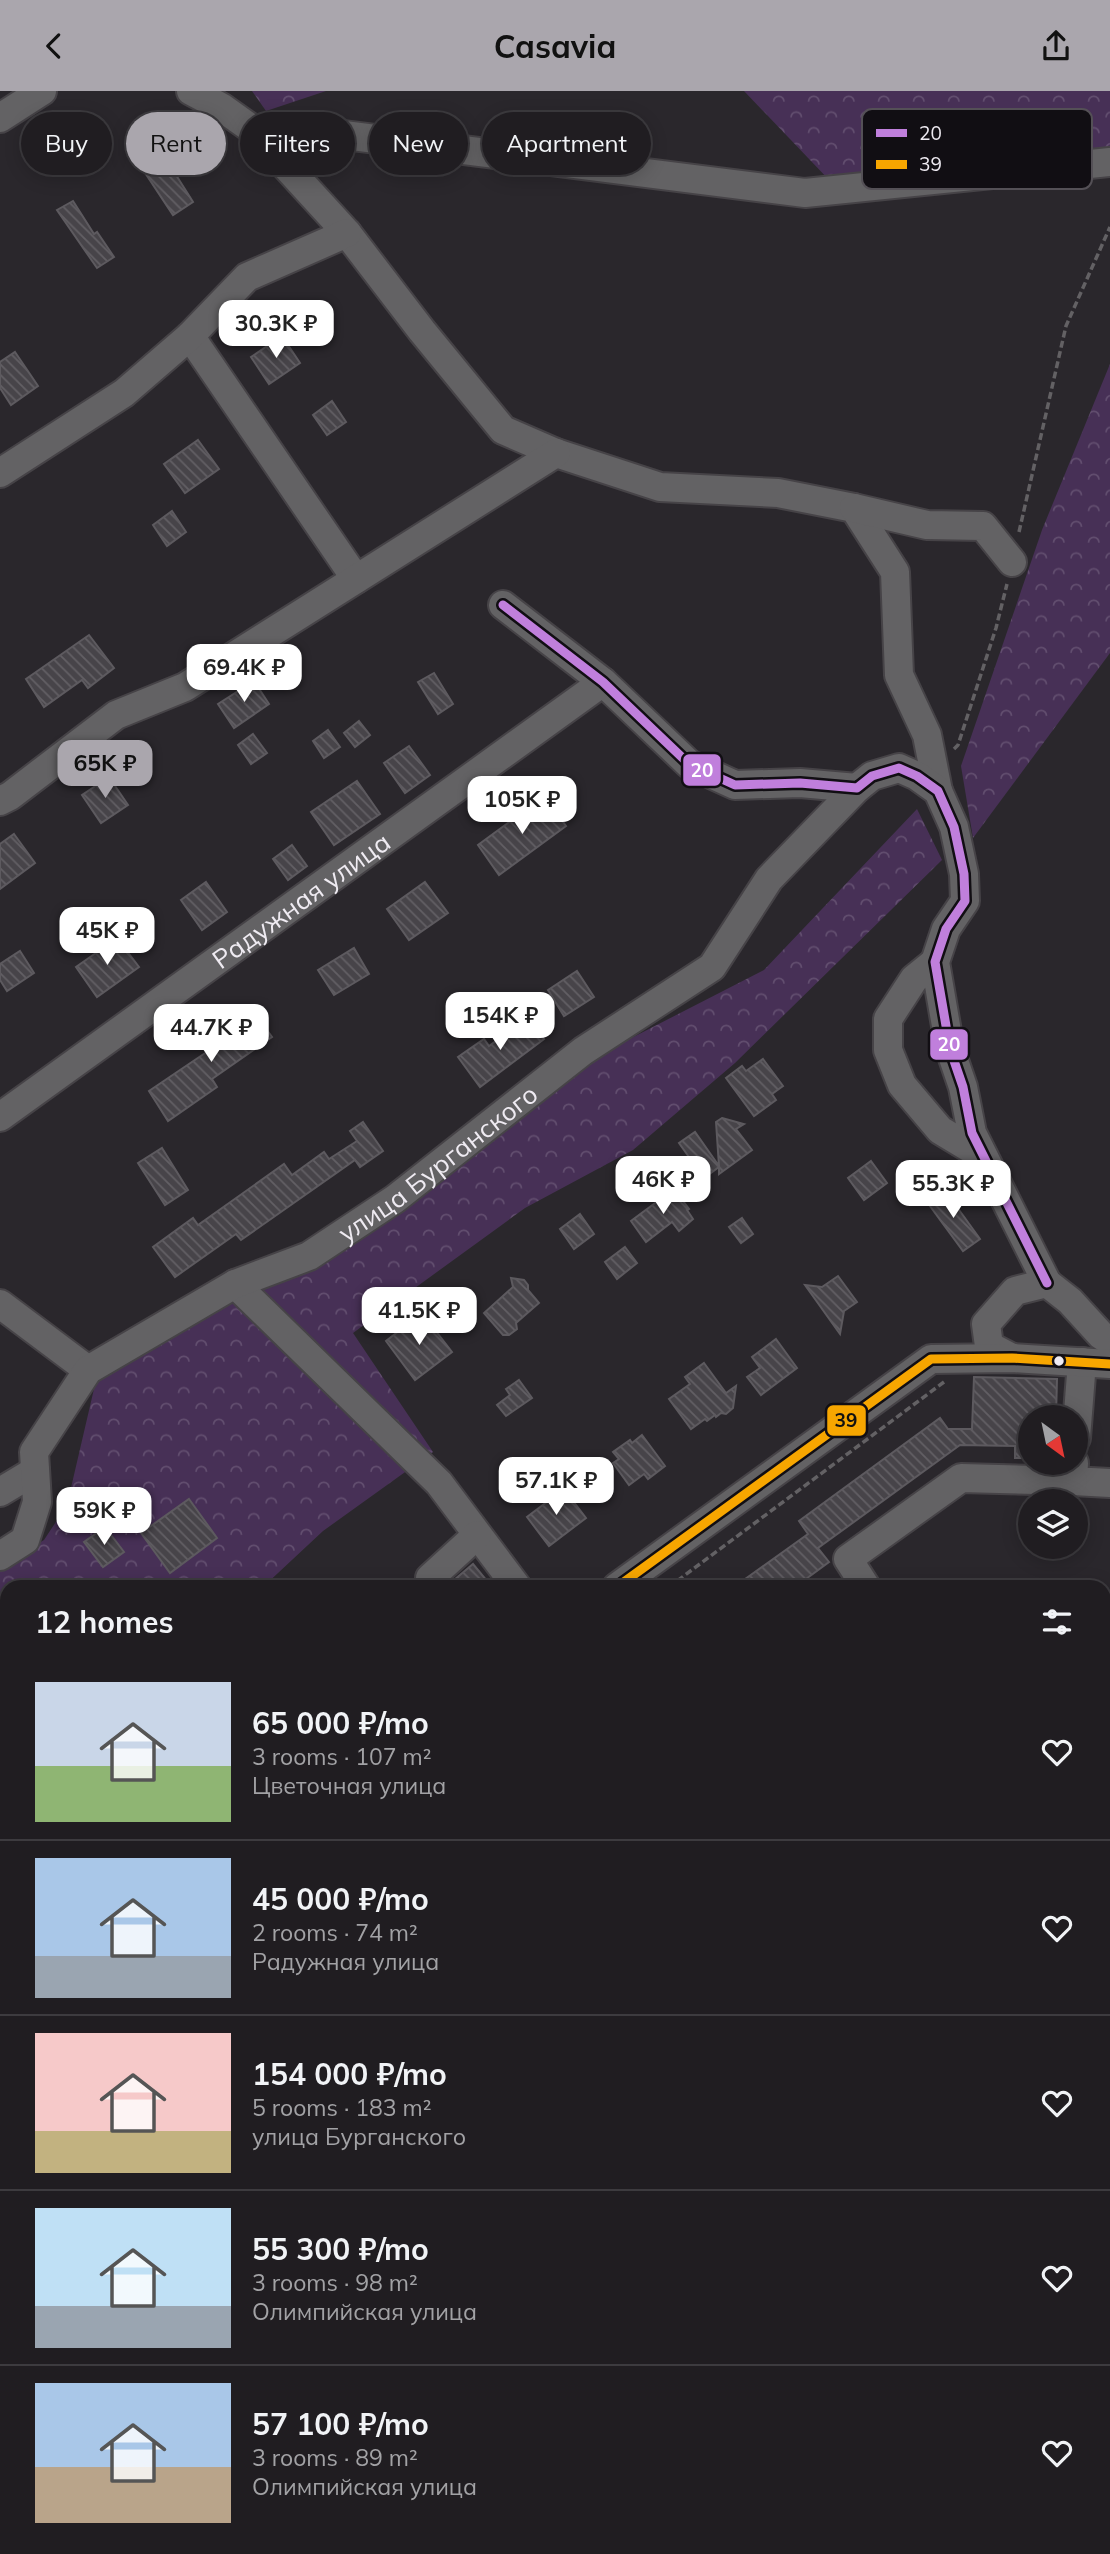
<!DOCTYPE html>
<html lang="en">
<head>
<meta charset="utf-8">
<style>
	body { margin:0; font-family:Mulish,sans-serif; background:#28262a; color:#f1f3f6; height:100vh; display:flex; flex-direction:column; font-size:26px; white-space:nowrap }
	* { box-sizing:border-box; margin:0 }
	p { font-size:23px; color:#a2a2a5 }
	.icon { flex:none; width:38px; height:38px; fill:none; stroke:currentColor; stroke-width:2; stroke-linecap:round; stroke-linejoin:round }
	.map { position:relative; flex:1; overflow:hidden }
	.drawer { position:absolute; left:0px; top:1489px; width:1111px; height:975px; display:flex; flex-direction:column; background:#201d21; border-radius:21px 21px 0 0; box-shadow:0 4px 18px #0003,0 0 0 2px #3d3b3f }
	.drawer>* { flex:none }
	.banner { position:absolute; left:21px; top:21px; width:700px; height:63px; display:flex; gap:14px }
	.needle { width:46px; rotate:147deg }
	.buttons { position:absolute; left:1018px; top:1314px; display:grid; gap:14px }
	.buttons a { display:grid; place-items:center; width:70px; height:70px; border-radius:50%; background:#201d21; box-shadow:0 4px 18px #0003,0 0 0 2px #3d3b3f; font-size:35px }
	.price { position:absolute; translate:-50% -60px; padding:0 16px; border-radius:14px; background:#fff; color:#222; font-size:23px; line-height:46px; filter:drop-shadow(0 2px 4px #0008) }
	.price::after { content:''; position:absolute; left:50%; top:42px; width:21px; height:16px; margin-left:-10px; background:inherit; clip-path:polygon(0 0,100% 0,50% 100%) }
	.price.on { background:#aaa6ad; color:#111 }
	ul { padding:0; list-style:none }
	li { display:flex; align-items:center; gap:21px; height:175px; padding:0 35px }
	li+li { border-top:2px solid #3d3b3f }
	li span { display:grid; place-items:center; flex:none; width:196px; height:140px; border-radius:0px; color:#555 }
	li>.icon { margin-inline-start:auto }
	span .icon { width:84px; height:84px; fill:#fffc; stroke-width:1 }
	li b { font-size:30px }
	h2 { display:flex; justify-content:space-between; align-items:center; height:84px; padding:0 35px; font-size:30px }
	.pill { padding:0 24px; border-radius:32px; background:#201d21; box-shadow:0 4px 18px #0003,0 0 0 2px #3d3b3f; font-size:24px; line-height:63px }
	.pill.on { background:#aaa6ad; color:#111 }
	header { display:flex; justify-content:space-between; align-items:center; height:91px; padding:0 35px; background:#aaa6ad; color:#111; font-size:32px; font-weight:700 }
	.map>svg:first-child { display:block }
	.built { fill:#332a39 }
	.forest { fill:url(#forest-crowns) }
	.building { fill:url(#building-back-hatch); stroke:#5d5a5f; stroke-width:2 }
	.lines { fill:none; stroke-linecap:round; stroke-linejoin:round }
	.minor-casing { stroke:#464347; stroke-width:32 }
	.path { stroke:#636164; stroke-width:3.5; stroke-dasharray:7 3.5; stroke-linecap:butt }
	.minor { stroke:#636264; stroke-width:28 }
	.bus-1-casing { stroke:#110e13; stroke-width:14 }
	.bus-2-casing { stroke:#110e13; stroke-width:14 }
	.bus-1 { stroke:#c07fdc; stroke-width:9 }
	.bus-2 { stroke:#f7a600; stroke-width:9 }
	.bus-dot { fill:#efebf2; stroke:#110e13; stroke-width:2.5 }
	.labels { text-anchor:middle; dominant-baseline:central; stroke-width:5; stroke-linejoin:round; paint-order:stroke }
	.street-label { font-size:26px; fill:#efebf2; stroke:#110e13 }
	.key { fill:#110e13; stroke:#545056; stroke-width:2 }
	.key-label { font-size:19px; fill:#efebf2 }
	.line-badge { stroke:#110e13; stroke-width:2.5 }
	.badge-label { font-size:19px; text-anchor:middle; font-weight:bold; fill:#fff }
	.pale-badge-label { font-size:19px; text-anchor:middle; font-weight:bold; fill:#111 }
</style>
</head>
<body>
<header><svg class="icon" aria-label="back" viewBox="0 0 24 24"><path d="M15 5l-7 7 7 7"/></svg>Casavia<svg class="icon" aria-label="share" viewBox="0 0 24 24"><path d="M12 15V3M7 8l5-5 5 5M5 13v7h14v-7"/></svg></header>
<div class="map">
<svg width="1110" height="2463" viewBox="0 0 1110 2463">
	<defs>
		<pattern id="forest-crowns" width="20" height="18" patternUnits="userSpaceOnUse" patternTransform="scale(1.75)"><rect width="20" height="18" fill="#473056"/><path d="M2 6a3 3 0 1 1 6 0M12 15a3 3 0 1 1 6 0" fill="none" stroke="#624e6f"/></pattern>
		<pattern id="building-back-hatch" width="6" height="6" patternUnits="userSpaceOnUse" patternTransform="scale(1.75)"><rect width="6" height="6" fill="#474449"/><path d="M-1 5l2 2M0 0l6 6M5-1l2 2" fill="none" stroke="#625f64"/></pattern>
	</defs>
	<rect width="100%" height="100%" fill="#2a272c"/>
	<!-- built -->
	<polygon class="built" points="1110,1642 1110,2242 1104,2242 1104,1643"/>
	<!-- forest -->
	<g class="forest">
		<polygon points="252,0 326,0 266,20"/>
		<polygon points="744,0 1110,0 1110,60 832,92"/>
		<polygon points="1110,273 1110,562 973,747 961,675 1042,439"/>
		<polygon points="917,718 942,769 735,972 633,1059 525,1117 353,1242 433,1361 323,1440 263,1496 7,1496 7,1731 0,1746 0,1475 44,1449 67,1414 97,1285 345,1124 468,1039 569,979 764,879"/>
		<polygon points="0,1912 7,1932 7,2457 102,2457 96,2463 0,2463"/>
	</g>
	<!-- building -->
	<g class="building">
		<polygon points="79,32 93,53 77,64 63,43"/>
		<polygon points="154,49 193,111 173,124 132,62"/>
		<polygon points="73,110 94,143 97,141 114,166 97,177 57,119"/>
		<polygon points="282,245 300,272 269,293 251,266"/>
		<polygon points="15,261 38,295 11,314 0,297 0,271"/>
		<polygon points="332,310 346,331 327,344 313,324"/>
		<polygon points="198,349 219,378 185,402 164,373"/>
		<polygon points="172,420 186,441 167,455 153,434"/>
		<polygon points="89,544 114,577 88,597 82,589 44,616 26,588"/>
		<polygon points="434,582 453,613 438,623 418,591"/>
		<polygon points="254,590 269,613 234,637 218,613"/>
		<polygon points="359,630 370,644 355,656 344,642"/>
		<polygon points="328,639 340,656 324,667 313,650"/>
		<polygon points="253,643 267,662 251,673 238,654"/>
		<polygon points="409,655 430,684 405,702 384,672"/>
		<polygon points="109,686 128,714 101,732 82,704"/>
		<polygon points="357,690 380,723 334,754 311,721"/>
		<polygon points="545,705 566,735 499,784 478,754"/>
		<polygon points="14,743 35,772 0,798 0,753"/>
		<polygon points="292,754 307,775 288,789 273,768"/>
		<polygon points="206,791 227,821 202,839 181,809"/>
		<polygon points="425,791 448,822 409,849 387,818"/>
		<polygon points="117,847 139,876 97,906 76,876"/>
		<polygon points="354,857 369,883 334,904 318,879"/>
		<polygon points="20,860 34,882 7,900 0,889 0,873"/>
		<polygon points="577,880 594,906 564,925 548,899"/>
		<polygon points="250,916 272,946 212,988 217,996 168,1030 149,1000 217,954 210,944"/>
		<polygon points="528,926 544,948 480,996 458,966 484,948 489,955"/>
		<polygon points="763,968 783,995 772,1003 776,1009 754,1025 726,987 742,975 746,980"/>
		<polygon points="722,1027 744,1033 736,1038 752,1059 719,1083 719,1076 704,1087 679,1052 695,1041 719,1075 716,1031"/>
		<polygon points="363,1031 383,1060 360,1076 355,1069 241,1149 236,1143 175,1186 153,1156 193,1127 198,1134 284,1073 292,1084 324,1061 329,1068 357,1050 350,1040"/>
		<polygon points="162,1057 188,1099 165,1114 138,1072"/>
		<polygon points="871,1070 887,1092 864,1109 848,1087"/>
		<polygon points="674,1098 689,1118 687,1119 693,1128 679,1140 672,1131 646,1151 631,1130"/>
		<polygon points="944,1098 980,1148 963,1160 927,1111"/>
		<polygon points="580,1123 594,1143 574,1158 560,1138"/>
		<polygon points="742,1127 753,1143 741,1152 729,1136"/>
		<polygon points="625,1156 637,1172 617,1188 605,1171"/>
		<polygon points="838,1185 857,1211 844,1220 840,1243 805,1194 822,1196"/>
		<polygon points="511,1187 524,1189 528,1194 528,1199 539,1212 516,1232 517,1238 509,1244 503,1244 484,1222 513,1196"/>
		<polygon points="422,1222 452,1261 415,1289 386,1250"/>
		<polygon points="776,1248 797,1277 761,1304 747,1286 760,1277 752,1266"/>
		<polygon points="704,1272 726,1302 736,1295 733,1317 726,1323 721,1322 716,1326 715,1324 707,1330 705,1328 691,1338 669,1308 690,1293 685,1286"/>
		<polygon points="974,1286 1057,1288 1056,1326 1031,1326 1031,1367 1015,1367 1015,1355 960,1354 818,1457 829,1471 795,1496 734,1496 808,1443 799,1430 940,1327 948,1338 972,1338"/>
		<polygon points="519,1289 532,1307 506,1325 497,1314 510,1304 506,1298"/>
		<polygon points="642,1344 665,1375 648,1388 644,1383 629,1394 613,1372 619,1368 613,1361 630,1349 632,1352"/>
		<polygon points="564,1398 586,1427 549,1455 527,1426"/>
		<polygon points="189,1408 217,1447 170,1482 141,1442"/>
		<polygon points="105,1436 124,1461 103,1476 84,1451"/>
		<polygon points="473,1473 492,1496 447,1496 447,1495"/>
	</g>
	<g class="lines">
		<!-- minor casing -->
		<g class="minor-casing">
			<g id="minor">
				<polyline points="191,0 221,16 252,38 347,142 422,240 503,339 556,362 660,396 778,402 854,417 895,481 899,584 927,644 938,700"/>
				<polyline points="0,27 42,0"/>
				<polyline points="252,38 320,41 805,102 1110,71"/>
				<polyline points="190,245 356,488"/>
				<polyline points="0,382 124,302 190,245 247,186 347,142"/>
				<polyline points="854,417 927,434 983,435 1012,471"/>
				<polyline points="503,514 603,591 689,673 735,694 800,692 857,697 872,685 899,677 917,685 938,700 954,736 964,783 965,810 946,838 935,871 950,958 963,996 972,1042 1047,1192"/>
				<polyline points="0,710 10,705 116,624 185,596 556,362"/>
				<polyline points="935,871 914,888 888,928 888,959 902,994 940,1039 983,1065"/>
				<path id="s1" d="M0,1026L603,591"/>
				<polyline points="235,1193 439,1392 517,1496"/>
				<polyline points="0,1213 88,1279"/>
				<polyline points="1012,1267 989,1255 986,1233 1015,1200 1047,1192 1070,1210 1101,1244 1110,1250"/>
				<polyline points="1076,1347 1082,1271"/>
				<polyline points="1074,1372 1073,1390 1110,1392"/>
				<polyline points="0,1401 35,1380"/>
				<path id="s2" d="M0,1465L25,1449L37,1411L34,1361L88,1279L235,1193L309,1165L395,1108L583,960L712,876L769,788L857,697"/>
				<polyline points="430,1496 430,1487 477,1444"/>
				<polyline points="617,1496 931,1268 1012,1267 1110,1273"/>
				<polyline points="866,1496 848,1468 961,1387 1073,1390"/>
				<polyline points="1104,1602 1110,1603"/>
				<polyline points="1104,2336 1110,2336"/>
				<polyline points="639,2463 647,2457"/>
			</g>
		</g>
		<!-- path -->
		<g class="path">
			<polyline points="1019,441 1066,235 1110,136"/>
			<polyline points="954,658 958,654 996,537 1007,493"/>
			<polyline points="669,1496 944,1291"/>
		</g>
		<!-- minor -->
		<use href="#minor" class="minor"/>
		<!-- bus-1 casing -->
		<g class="bus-1-casing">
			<polyline id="bus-1" points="503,514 603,591 689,673 735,694 800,692 857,697 872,685 899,677 917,685 938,700 954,736 964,783 965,810 946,838 935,871 950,958 963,996 972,1042 1047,1192"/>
		</g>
		<!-- bus-2 casing -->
		<g class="bus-2-casing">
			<polyline id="bus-2" points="617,1496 931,1268 1012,1267 1110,1273"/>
		</g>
		<!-- bus-1 -->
		<use href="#bus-1" class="bus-1"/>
		<!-- bus-2 -->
		<use href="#bus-2" class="bus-2"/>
	</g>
	<!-- markers -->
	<circle class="bus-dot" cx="1059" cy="1270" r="6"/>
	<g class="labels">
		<!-- street labels -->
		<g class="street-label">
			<text stroke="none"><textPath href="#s1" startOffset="371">Радужная улица</textPath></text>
			<text stroke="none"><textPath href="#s2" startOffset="626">улица Бурганского</textPath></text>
		</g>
	</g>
	<!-- legend -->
	<rect x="862" y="18" width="230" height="80" rx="10" class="key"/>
	<rect x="876" y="38" width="31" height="8" fill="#c07fdc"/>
	<rect x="876" y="69" width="31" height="9" fill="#f7a600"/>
	<g class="key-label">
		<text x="919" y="49">20</text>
		<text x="919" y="80">39</text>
	</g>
	<g class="line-badge">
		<rect x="682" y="662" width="40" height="34" rx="7" fill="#c07fdc"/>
		<rect x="929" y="937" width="40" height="33" rx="7" fill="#c07fdc"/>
		<rect x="826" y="1313" width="41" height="33" rx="7" fill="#f7a600"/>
	</g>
	<g class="badge-label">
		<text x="702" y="686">20</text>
		<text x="949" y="960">20</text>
	</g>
	<g class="pale-badge-label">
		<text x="846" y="1336">39</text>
	</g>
</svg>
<div class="buttons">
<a><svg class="needle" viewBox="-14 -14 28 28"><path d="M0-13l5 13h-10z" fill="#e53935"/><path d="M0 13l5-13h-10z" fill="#a2a2a5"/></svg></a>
<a><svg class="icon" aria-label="layers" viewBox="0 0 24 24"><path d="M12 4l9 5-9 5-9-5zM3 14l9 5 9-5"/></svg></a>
</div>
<b class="price" style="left:276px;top:269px">30.3K ₽</b>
<b class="price" style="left:244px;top:613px">69.4K ₽</b>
<b class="price on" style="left:105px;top:709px">65K ₽</b>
<b class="price" style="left:522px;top:745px">105K ₽</b>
<b class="price" style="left:107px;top:876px">45K ₽</b>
<b class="price" style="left:500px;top:961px">154K ₽</b>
<b class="price" style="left:211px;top:973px">44.7K ₽</b>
<b class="price" style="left:663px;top:1125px">46K ₽</b>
<b class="price" style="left:953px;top:1129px">55.3K ₽</b>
<b class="price" style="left:419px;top:1256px">41.5K ₽</b>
<b class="price" style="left:556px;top:1426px">57.1K ₽</b>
<b class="price" style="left:104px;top:1456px">59K ₽</b>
<div class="banner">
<a class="pill">Buy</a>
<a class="pill on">Rent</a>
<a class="pill">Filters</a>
<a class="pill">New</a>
<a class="pill">Apartment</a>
</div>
<section class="drawer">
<h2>12 homes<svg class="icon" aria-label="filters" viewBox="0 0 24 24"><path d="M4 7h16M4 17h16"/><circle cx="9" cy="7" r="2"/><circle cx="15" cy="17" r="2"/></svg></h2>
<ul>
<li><span style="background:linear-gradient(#c9d6e8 60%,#8fb573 0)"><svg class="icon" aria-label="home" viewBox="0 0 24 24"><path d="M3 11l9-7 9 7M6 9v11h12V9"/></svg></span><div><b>65 000 ₽/mo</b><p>3 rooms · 107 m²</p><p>Цветочная улица</p></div><svg class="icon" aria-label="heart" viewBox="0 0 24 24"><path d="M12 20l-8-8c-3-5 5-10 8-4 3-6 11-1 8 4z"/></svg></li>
<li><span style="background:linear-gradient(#a9c7e8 70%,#9aa5b1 0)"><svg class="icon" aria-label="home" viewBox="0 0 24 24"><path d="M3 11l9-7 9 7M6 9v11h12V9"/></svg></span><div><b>45 000 ₽/mo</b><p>2 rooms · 74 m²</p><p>Радужная улица</p></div><svg class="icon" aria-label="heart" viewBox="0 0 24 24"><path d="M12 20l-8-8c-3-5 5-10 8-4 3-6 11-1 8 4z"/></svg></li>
<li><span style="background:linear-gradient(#f6c9c9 70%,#c2b280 0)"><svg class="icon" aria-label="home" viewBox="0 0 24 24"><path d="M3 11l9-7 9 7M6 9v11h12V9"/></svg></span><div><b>154 000 ₽/mo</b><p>5 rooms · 183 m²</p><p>улица Бурганского</p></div><svg class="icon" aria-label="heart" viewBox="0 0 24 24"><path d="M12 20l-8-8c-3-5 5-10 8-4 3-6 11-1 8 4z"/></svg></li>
<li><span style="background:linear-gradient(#bfe0f5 70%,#9aa5b1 0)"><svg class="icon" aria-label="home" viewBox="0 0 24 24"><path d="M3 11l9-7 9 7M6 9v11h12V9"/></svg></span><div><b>55 300 ₽/mo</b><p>3 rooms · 98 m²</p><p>Олимпийская улица</p></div><svg class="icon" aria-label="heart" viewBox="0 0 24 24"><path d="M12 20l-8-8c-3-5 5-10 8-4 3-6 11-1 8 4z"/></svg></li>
<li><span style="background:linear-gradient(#a9c7e8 60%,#b9a48a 0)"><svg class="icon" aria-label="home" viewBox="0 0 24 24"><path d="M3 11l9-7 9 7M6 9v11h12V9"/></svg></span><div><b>57 100 ₽/mo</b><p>3 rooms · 89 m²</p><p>Олимпийская улица</p></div><svg class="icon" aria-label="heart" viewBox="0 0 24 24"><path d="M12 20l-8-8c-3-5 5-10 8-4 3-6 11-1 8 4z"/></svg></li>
</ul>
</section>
</div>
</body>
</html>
